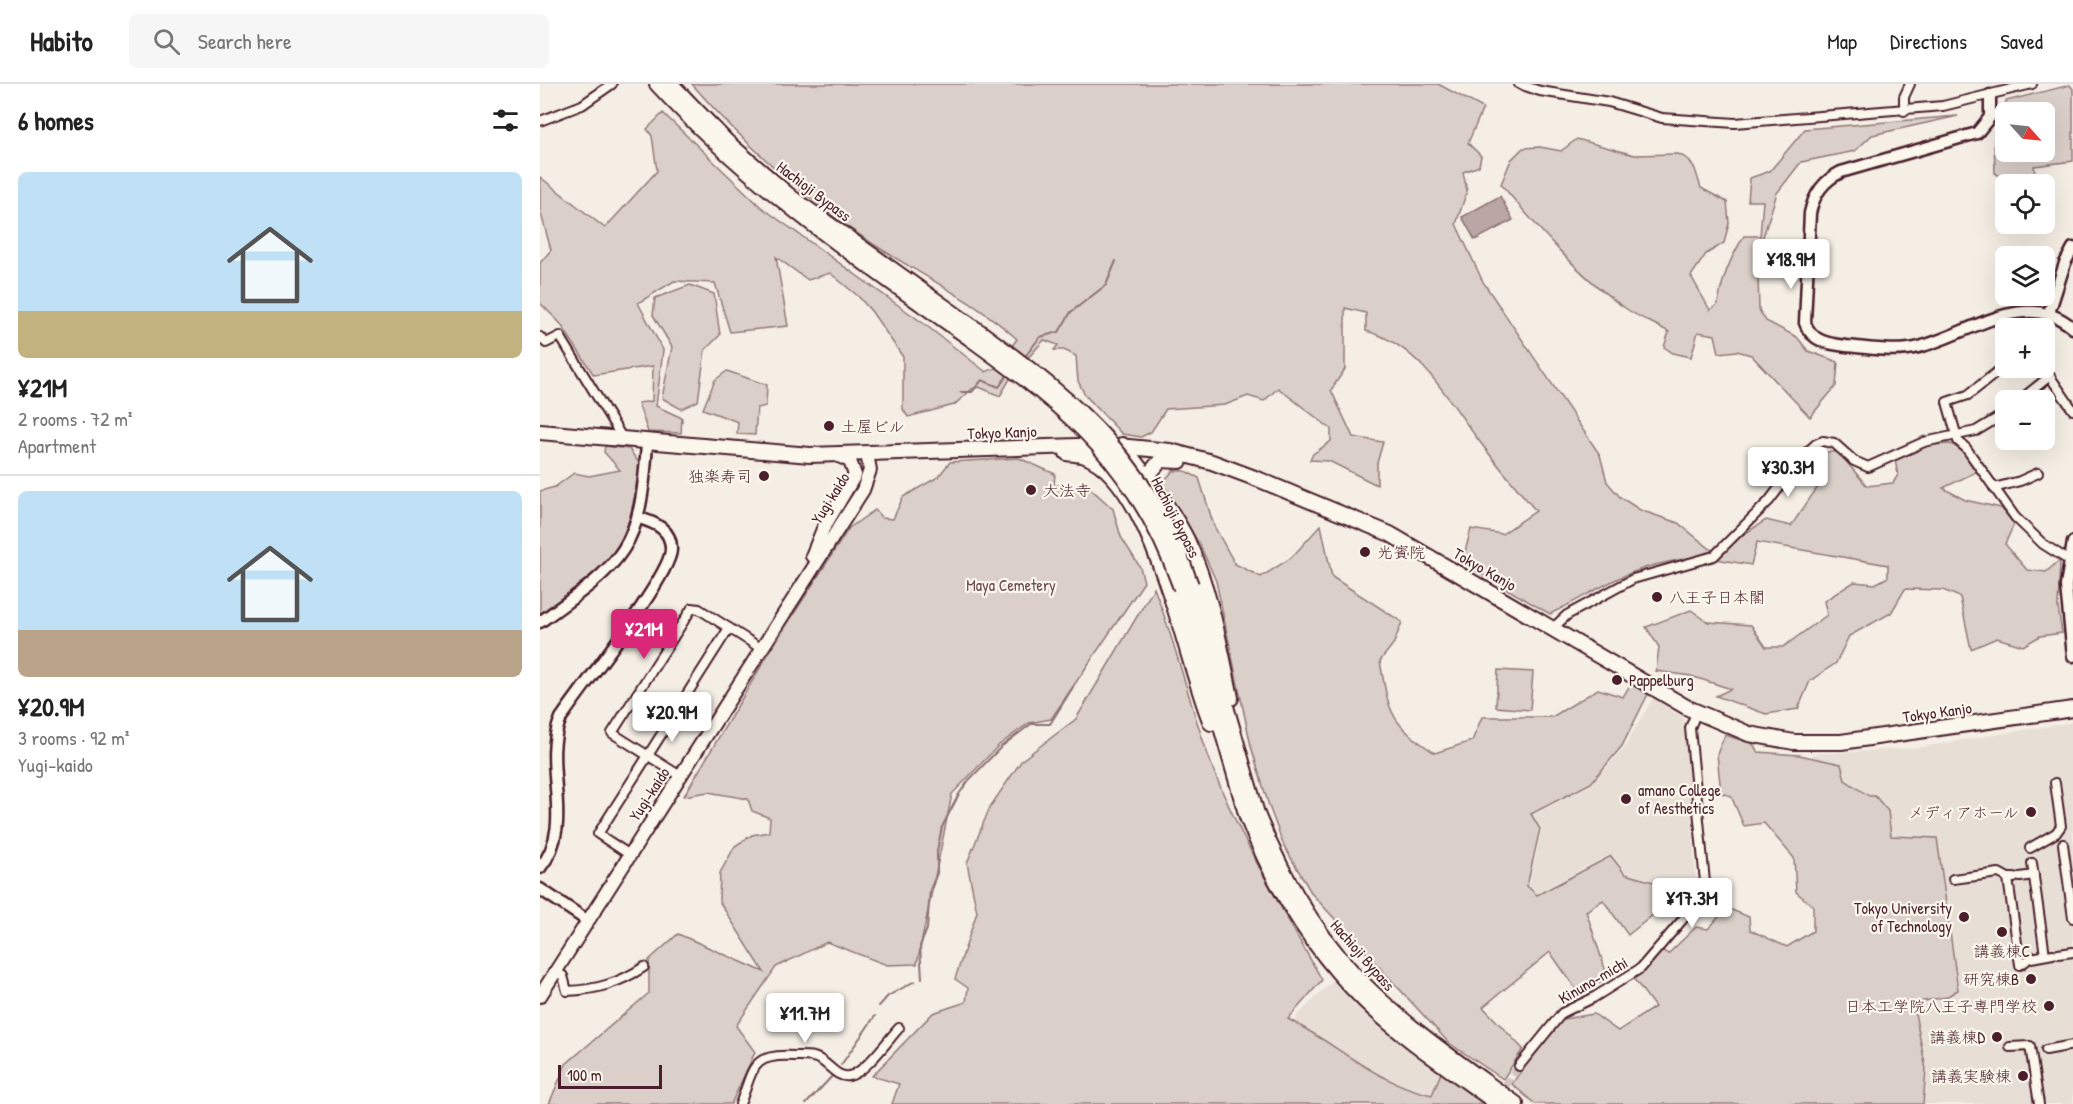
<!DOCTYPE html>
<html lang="en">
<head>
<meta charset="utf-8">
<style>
	body { margin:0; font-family:"Patrick Hand","Klee One",sans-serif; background:#f6f6f6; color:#222; height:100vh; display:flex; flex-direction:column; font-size:22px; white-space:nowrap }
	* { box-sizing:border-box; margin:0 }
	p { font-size:20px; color:#767676 }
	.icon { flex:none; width:33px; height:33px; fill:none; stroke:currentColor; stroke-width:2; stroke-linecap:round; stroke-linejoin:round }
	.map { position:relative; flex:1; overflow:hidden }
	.sheet { display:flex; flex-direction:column; background:#fff; width:540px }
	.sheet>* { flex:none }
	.needle { width:39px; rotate:117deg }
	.tools { position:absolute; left:1455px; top:18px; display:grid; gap:12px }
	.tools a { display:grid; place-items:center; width:60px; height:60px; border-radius:9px; background:#fff; box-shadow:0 6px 24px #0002; font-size:30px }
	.scale { position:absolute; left:18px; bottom:15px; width:104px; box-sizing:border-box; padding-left:6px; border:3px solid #4a1f2b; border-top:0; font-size:16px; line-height:21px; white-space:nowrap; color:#4a1f2b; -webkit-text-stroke:4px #fbf7ec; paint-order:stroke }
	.price { position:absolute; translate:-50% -51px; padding:0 14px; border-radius:6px; background:#fff; color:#222; font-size:20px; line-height:39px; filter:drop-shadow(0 2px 3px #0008) }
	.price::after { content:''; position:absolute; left:50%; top:36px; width:18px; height:14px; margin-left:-9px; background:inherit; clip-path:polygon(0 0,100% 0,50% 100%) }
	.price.selected { background:#db2777; color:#fff }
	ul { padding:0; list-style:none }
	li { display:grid; align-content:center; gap:12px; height:318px; padding:0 18px }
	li+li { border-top:2px solid #e0e0e0 }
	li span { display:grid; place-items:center; height:186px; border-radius:9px; color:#555 }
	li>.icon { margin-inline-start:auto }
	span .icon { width:108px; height:108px; fill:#fffc; stroke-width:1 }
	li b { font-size:26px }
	h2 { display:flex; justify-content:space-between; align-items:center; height:72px; padding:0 18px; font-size:26px }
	header { display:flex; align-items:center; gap:36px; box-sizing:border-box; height:84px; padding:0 30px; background:#fff; border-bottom:2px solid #e0e0e0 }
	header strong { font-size:28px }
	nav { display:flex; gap:33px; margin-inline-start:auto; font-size:21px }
	.search { width:420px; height:54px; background:#f6f6f6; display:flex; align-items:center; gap:15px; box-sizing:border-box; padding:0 21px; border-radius:9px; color:#767676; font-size:22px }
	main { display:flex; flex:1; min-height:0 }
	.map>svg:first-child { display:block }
	.built { fill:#e7dfd6 }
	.green { fill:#dbd0c9; stroke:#92787a; stroke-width:1.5; fill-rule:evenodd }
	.water { fill:#baa7a5; stroke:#8d7174; stroke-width:1.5 }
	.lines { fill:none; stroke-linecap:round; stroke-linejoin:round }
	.stream { stroke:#8d7174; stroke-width:2 }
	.street-tunnel { stroke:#d2c5bf; stroke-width:8; stroke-dasharray:8 4; stroke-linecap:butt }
	.street-casing { stroke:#4a1f2b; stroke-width:12 }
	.secondary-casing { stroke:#4a1f2b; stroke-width:15 }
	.primary-casing { stroke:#4a1f2b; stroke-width:16 }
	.highway-casing { stroke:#4a1f2b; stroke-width:18 }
	.street { stroke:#fbf7ec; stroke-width:8 }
	.secondary { stroke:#fbf7ec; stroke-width:10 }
	.primary { stroke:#fbf7ec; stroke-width:12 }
	.highway { stroke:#fbf7ec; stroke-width:14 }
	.highway-bridge-casing { stroke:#4a1f2b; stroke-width:18; stroke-linecap:butt }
	.highway-bridge { stroke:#fbf7ec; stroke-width:14 }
	.poi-dot { fill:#4a1f2b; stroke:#fbf7ec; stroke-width:2 }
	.labels { text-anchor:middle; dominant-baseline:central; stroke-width:4.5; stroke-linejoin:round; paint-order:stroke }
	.street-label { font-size:16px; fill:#4a1f2b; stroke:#fbf7ec }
	.poi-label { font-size:16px; fill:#4a1f2b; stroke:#fbf7ec; text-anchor:end }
	.park-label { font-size:16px; fill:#6e4b52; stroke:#fbf7ec }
</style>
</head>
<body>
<header>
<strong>Habito</strong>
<div class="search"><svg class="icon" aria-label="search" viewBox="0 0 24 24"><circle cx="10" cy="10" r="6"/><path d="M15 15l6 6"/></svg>Search here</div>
<nav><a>Map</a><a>Directions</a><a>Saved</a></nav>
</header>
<main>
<section class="sheet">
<h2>6 homes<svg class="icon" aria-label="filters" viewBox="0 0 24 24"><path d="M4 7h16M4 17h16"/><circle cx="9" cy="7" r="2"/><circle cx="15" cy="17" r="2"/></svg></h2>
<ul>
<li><span style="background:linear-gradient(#bfe0f5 75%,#c2b280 0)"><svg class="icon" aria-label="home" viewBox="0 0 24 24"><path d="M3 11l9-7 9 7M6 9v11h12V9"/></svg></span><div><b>¥21M</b><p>2 rooms · 72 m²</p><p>Apartment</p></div></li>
<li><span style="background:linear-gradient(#bfe0f5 75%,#b9a48a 0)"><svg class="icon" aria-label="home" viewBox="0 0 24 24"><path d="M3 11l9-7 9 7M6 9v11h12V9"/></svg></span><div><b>¥20.9M</b><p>3 rooms · 92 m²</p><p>Yugi-kaido</p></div></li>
</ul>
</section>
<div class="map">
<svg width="1533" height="1020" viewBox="0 0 1533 1020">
	<rect width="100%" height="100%" fill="#f4eee4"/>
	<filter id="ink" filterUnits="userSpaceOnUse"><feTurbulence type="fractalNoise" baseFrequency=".0167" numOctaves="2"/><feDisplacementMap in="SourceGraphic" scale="12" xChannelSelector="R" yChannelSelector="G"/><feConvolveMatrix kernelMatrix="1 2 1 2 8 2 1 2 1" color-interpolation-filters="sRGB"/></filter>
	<g filter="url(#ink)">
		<!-- built -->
		<g class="built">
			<polygon points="1113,614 1143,633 1146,640 1156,801 1151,812 1146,818 1115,813 1118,798 1086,789 1071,770 997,809 989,802 1002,744 993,731 1051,700 1084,664"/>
			<polygon points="1533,638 1533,1020 1283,1020 1279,749 1272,670 1376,664"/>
			<polygon points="793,896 848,949 901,989 892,1011 866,1005 834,990 757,939 756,933"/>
		</g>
		<!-- green -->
		<g class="green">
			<path d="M152,0H898L943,24L928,59L941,72L939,82L923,88L927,107L916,140L943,198L1060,371L1067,398L1080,413L1100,426L1138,439L1174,468C1150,476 1126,476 1102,485C1070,495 1040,516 1010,530L922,479L931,445L962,450L996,427C977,404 958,382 940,358C908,317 881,261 826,247V229L805,224V285L791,306L813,353L843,358L837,379V401L789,377L770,376L773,370L791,357V345L738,304L724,317L708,312L685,321L626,325L611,348L601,353L582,350L545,311L538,297L536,272L524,266H514L518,261L504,256L471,293L460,312L439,303L432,305L414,321L368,333L363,325V273L332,228L318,212L290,189L268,196L236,173L248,242L190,248L175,199L134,197L98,219L123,266L116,322L142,334L141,349L108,348L98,319L112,317L113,282L54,291L20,239L0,219V179L11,166L0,126V93L65,144L117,87L112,52L107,45L123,29L221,123L383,239L446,288L456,284L477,255C435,217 381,191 333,160C269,118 202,58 152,0Z"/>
			<path d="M1530,1L1533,5V77L1494,82L1496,100H1472L1455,89L1454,56L1466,17ZM1466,28H1504V68H1466Z"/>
			<path d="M1418,32L1332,51L1315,67L1261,78L1237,109L1222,156L1218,191L1219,226L1226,237L1257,253L1268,267L1298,278L1296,302L1270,333L1211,271L1197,267L1179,269L1175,251L1158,248L1151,273L1133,269L1124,263L1129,248C1115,240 1098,233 1085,224C1039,192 997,143 961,100L971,76L983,64L1000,63L1021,67L1037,55L1094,71L1138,70L1148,75L1155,85L1161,104L1187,118L1189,139L1184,159L1166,170L1151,192L1170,226L1178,220C1182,194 1190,175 1204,152H1220L1223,117H1208L1210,94L1230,87L1265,45Z"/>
			<polygon points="150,201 174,210 180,251 165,266 158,317 141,325 122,314 132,263 113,231 115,214"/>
			<polygon points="187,287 227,301 226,322 217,324 215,351 197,350 198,338 163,325 175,296"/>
			<polygon points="1411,360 1423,368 1436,388 1403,404 1425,416 1461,424 1474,440 1465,460 1487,486 1506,488 1520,476 1518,523 1522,549 1500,552 1483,562 1457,554 1431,565 1420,513 1403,506 1365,505 1351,529 1309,552 1296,579 1270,597 1258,625 1226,630 1176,612 1191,605 1151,592 1116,587 1119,563 1106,543 1151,526 1168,538 1211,541 1226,563 1243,563 1287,531 1284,517 1314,498 1335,500 1348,493 1348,481 1217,458 1211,481 1176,475 1201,452 1226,436 1251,442 1286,391 1267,379 1281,368 1298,368 1327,402 1353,399 1358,391 1355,376 1389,361"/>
			<path d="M65,362L89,365L99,379C89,470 72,478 0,530V407L15,403L34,389L49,392L80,386L64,368Z"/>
			<polygon points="479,374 515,390 514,401 551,405 573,425 581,453 600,483 604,498 511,635 489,639 459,661 412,710 377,880 347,881 287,858 236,883 196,942 215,968 191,1020 9,1020 26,980 109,909 109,876 138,850 224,888 179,817 180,789 195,762 212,751 229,748 230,734 212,727 208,715 168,708 144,712 230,567 309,444 335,426 342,434 353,435 363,413 398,393 410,378"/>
			<path d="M633,387H645L659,394L674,442L695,480L721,493L751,474L781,441L792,493L862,538L854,559L840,577C849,628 849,639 895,669L932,657L942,633H1012L1058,605L1083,613L1091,599L1108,610L1082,662L1051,699L991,730L1000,745L987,802L997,811L1071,772L1085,790L1117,799L1114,830L1088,851L1063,816L1046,827L1068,894L1038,908L1010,868L943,923L983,965L963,995L909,959L772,810L744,762L729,722L711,662L676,497L660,461L622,399Z"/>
			<path d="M614,504C638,564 651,629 675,690C704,762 744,828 782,896L748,935C798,961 836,999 892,1011L901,989L943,1020H352L359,1000L332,992L393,929L426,918L428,904L415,895L437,828L427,779L450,723L482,676L536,635Z"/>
			<polygon points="958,586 993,588 990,626 956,623"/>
			<polygon points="1185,651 1213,660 1218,668 1259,671 1301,680 1305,696 1329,712 1335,712 1348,727 1351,752 1397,754 1418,906 1406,913 1373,919 1386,985 1383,1020 995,1020 972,1000 1000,959 1023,935 1054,930 1078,947 1115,923 1094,895 1122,866 1128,870 1156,843 1168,845 1187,824 1209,833 1210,846 1247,863 1273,847 1273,822 1256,808 1254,774 1224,739 1204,742 1191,712 1181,709 1177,670"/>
		</g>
		<!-- water -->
		<polygon class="water" points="960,112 973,136 935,156 922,133"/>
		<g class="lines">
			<!-- stream -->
			<g class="stream">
				<polyline points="484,274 500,253 519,248 531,228 566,201 576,177"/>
				<polyline points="420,308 432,308 442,296 459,303 469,289"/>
				<polyline points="382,894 380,862 387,845 390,806 397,789 397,767 402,743 419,710 429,696 462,662 491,640 510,640 533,603"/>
				<polyline points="339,922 348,912 375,897"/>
				<polyline points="301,981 335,932"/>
				<polyline points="266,1020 295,989"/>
			</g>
			<!-- street-tunnel -->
			<polyline class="street-tunnel" points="959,1011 979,982"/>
			<!-- street casing -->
			<g class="street-casing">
				<g id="street">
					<polyline points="979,0 1000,7 1069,18 1122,34 1195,39 1403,22 1492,0"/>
					<polyline points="1364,27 1364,13 1370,0"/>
					<polyline points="0,37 42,21 72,0"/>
					<polyline points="1457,234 1466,256"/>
					<polyline points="0,253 6,259 20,252 83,355"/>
					<polyline points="1466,281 1428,311 1407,318 1418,357 1426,364 1475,433 1503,460 1533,479"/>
					<polyline points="1504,284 1533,326"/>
					<polyline points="1480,316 1510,292"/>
					<polyline points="1454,404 1480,397 1498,389"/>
					<polyline points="1013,544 1027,531 1093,495 1174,472 1229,417 1264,371 1276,360 1283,357 1294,359 1314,377 1328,383 1384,358 1436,347 1466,329"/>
					<polyline points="134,688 72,649 152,524 159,525 222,565"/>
					<polyline points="1523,760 1533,834"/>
					<polyline points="1490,764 1516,749 1521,742 1515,699"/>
					<polyline points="90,771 58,750 189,544"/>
					<polyline points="1492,779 1505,871"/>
					<polyline points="1480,793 1494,791"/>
					<polyline points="1468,794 1480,881 1486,877"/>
					<polyline points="1413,795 1459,789 1468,794 1474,794"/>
					<polyline points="1518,870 1533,868"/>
					<polyline points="1491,874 1513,870"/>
					<path d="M16,887L23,892L27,907C57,906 79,899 104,883"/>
					<polyline points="1470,963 1490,962 1499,1020"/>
					<polyline points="1506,966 1533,961"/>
					<polyline points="979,982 1022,929 1053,914 1101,884 1162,813 1165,798 1150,644 1156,629"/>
					<path d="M200,1020C214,985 210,969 255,972C264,972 274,971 282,977C291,983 298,994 309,992C325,989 348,956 359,944"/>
				</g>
			</g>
			<!-- secondary casing -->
			<g class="secondary-casing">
				<g id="secondary">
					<path d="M1450,11V33L1437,49L1301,88C1283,97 1274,110 1270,129L1265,239C1272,258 1289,260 1306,262C1330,264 1356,269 1379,263C1428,251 1486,203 1533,244"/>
					<polyline points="1509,229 1525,179 1533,164"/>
					<polyline points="1533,458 1526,502 1533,572"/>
					<path d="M0,538C85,477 101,466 107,358"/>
					<path d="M0,784C37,739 0,682 21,634C41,604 130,493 131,466C132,446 116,439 99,434"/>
					<polyline points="0,805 48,837"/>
				</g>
			</g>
			<!-- primary casing -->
			<g class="primary-casing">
				<g id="primary">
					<polyline points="272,472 283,445 315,391 310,377 296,371"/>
					<polyline points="0,912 323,406 330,386 327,370"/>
				</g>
			</g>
			<!-- highway casing -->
			<g class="highway-casing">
				<g id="highway">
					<path d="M117,0C210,101 319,176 431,255"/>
					<polyline points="131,0 187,58 252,114 440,248"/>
					<polyline points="0,348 270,371 568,361 630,367 672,378 720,396 850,450 1148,624 1209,650 1254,658 1301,658 1533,625"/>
					<path d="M582,361C605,391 630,422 647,456C670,505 680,561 691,614"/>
					<path d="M527,369C533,370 540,370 545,372C614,398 644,575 671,639"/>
					<polyline points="609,397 610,389 621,376 640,377"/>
					<path d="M651,501L717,730C744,797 781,861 834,910C877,951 928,985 976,1020"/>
					<path d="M641,504L707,733C734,802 772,865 825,917C865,956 913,987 958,1020"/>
				</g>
			</g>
			<!-- street -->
			<use href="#street" class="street"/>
			<!-- secondary -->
			<use href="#secondary" class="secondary"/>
			<!-- primary -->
			<use href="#primary" class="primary"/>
			<!-- highway -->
			<use href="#highway" class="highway"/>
			<!-- highway-bridge casing -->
			<g class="highway-bridge-casing">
				<g id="highway-bridge">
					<path d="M440,248C541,322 608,378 651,501"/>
					<path d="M431,255C531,327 598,382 641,504"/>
				</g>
			</g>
			<!-- highway-bridge -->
			<use href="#highway-bridge" class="highway-bridge"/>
		</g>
	</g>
	<!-- markers -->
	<g class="poi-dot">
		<circle cx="289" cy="342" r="6"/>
		<circle cx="224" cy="392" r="6"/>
		<circle cx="491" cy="406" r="6"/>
		<circle cx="825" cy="468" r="6"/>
		<circle cx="1117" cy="513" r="6"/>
		<circle cx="1077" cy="596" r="6"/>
		<circle cx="1086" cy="715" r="6"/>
		<circle cx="1491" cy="728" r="6"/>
		<circle cx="1424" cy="833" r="6"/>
		<circle cx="1462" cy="848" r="6"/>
		<circle cx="1491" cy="895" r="6"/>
		<circle cx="1509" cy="922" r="6"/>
		<circle cx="1457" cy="953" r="6"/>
		<circle cx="1483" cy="992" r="6"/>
	</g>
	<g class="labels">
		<!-- street labels -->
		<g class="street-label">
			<text transform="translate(274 107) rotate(37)">Hachioji Bypass</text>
			<text transform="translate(462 348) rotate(-2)">Tokyo Kanjo</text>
			<text transform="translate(290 414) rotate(-58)">Yugi kaido</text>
			<text transform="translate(636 433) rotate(63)">Hachioji Bypass</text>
			<text transform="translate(945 485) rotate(30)">Tokyo Kanjo</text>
			<text transform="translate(1397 628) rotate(-8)">Tokyo Kanjo</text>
			<text transform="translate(109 710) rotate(-57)">Yugi-kaido</text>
			<text transform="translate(823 871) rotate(49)">Hachioji Bypass</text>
			<text transform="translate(1053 896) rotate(-30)">Kinuno-michi</text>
		</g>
		<!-- poi labels -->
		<g class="poi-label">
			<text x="301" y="342" text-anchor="start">土屋ビル</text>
			<text x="212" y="392">独楽寿司</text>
			<text x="503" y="406" text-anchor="start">大法寺</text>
			<text x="837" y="468" text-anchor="start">光賓院</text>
			<text x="1129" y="513" text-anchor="start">八王子日本閣</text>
			<text x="1089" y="596" text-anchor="start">Pappelburg</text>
			<text x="1098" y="706" text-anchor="start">amano College<tspan x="1098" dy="18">of Aesthetics</tspan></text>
			<text x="1479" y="728">メディアホール</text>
			<text x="1412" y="824">Tokyo University<tspan x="1412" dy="18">of Technology</tspan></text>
			<text x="1462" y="867" text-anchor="middle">講義棟C</text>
			<text x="1479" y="895">研究棟B</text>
			<text x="1497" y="922">日本工学院八王子専門学校</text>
			<text x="1445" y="953">講義棟D</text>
			<text x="1471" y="992">講義実験棟</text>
		</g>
		<!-- park labels -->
		<g class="park-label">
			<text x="471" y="501">Maya Cemetery</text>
		</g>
	</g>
</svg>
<div class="tools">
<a><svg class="needle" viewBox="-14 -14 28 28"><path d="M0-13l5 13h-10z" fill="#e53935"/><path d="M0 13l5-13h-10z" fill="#767676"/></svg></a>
<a><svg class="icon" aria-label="locate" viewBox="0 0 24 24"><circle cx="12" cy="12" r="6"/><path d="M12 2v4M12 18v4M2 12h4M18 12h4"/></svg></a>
<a><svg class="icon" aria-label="layers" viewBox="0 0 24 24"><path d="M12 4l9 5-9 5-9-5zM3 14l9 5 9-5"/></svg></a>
<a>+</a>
<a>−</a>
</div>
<div class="scale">100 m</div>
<b class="price" style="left:1251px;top:206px">¥18.9M</b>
<b class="price" style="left:1248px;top:414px">¥30.3M</b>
<b class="price selected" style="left:104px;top:576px">¥21M</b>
<b class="price" style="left:132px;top:659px">¥20.9M</b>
<b class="price" style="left:1152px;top:845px">¥17.3M</b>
<b class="price" style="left:265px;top:960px">¥11.7M</b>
</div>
</main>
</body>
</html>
